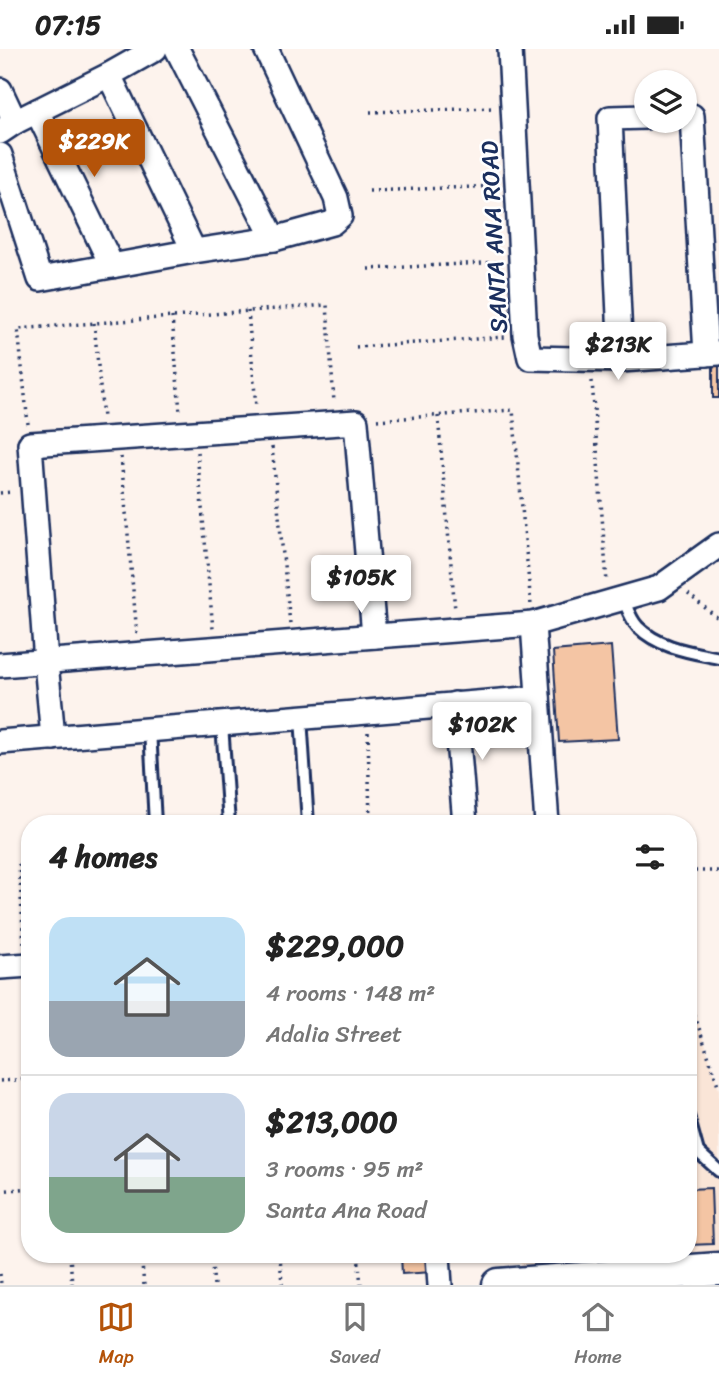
<!DOCTYPE html>
<html lang="en">
<head>
<meta charset="utf-8">
<style>
	body { margin:0; font-family:Sriracha,sans-serif; background:#f2f2f2; color:#222; height:100vh; display:flex; flex-direction:column; font-size:26px; white-space:nowrap }
	* { box-sizing:border-box; margin:0 }
	p { font-size:23px; color:#767676 }
	.icon { flex:none; width:38px; height:38px; fill:none; stroke:currentColor; stroke-width:2; stroke-linecap:round; stroke-linejoin:round }
	.map { position:relative; flex:1; overflow:hidden }
	.sheet { position:absolute; left:21px; top:766px; width:676px; height:448px; display:flex; flex-direction:column; background:#fff; border-radius:28px; box-shadow:0 2px 5px #0004 }
	.sheet>* { flex:none }
	.tools { position:absolute; left:634px; top:21px; display:grid; gap:14px }
	.tools a { display:grid; place-items:center; width:63px; height:63px; border-radius:50%; background:#fff; box-shadow:0 2px 5px #0004; font-size:35px }
	.price { position:absolute; translate:-50% -60px; padding:0 16px; border-radius:7px; background:#fff; color:#222; font-size:23px; line-height:46px; filter:drop-shadow(0 2px 4px #0008) }
	.price::after { content:''; position:absolute; left:50%; top:42px; width:21px; height:16px; margin-left:-10px; background:inherit; clip-path:polygon(0 0,100% 0,50% 100%) }
	.price.on { background:#b45309; color:#fff }
	ul { padding:0; list-style:none }
	li { display:flex; align-items:center; gap:21px; height:175px; padding:0 28px }
	li+li { border-top:2px solid #e0e0e0 }
	li span { display:grid; place-items:center; flex:none; width:196px; height:140px; border-radius:21px; color:#555 }
	li>.icon { margin-inline-start:auto }
	span .icon { width:84px; height:84px; fill:#fffc; stroke-width:1 }
	li b { font-size:30px }
	h2 { display:flex; justify-content:space-between; align-items:center; height:84px; padding:0 28px; font-size:30px }
	.status { display:flex; justify-content:space-between; align-items:center; height:49px; padding:0 35px; background:#fff; direction:ltr }
	.status svg { height:19px; fill:currentColor }
	.dock { display:flex; justify-content:space-around; align-items:center; height:98px; border-top:2px solid #e0e0e0; background:#fff; font-size:19px; color:#767676 }
	.dock a { display:grid; justify-items:center; gap:4px }
	.dock .on { color:#b45309 }
	.map>svg:first-child { display:block }
	.built { fill:#fae5d7 }
	.building { fill:#f4c5a4; stroke:#1b2f5e; stroke-width:2 }
	.lines { fill:none; stroke-linecap:round; stroke-linejoin:round }
	.lane-casing { stroke:#1b2f5e; stroke-width:16 }
	.street-casing { stroke:#1b2f5e; stroke-width:28 }
	.secondary-casing { stroke:#1b2f5e; stroke-width:37 }
	.path { stroke:#1b2f5e; stroke-width:3.5; stroke-dasharray:2 5; stroke-linecap:butt }
	.lane { stroke:#fff; stroke-width:10 }
	.street { stroke:#fff; stroke-width:23 }
	.secondary { stroke:#fff; stroke-width:32 }
	.labels { text-anchor:middle; dominant-baseline:central; stroke-width:5; stroke-linejoin:round; paint-order:stroke }
	.street-label { font-size:24px; fill:#1b2f5e; stroke:#fff }
</style>
</head>
<body>
<div class="status"><b>07:15</b><svg viewBox="0 0 49 12"><path d="M0 12V9h3v3zM5 12V6h3v6zM10 12V3h3v9zM15 12V0h3v12zM26 1h20v11H26zM47 4h2v5h-2z"/></svg></div>
<div class="map">
<svg width="719" height="1236" viewBox="0 0 719 1236">
	<rect width="100%" height="100%" fill="#fdf3ed"/>
	<filter id="ink" filterUnits="userSpaceOnUse"><feTurbulence type="fractalNoise" baseFrequency=".0143" numOctaves="2"/><feDisplacementMap in="SourceGraphic" scale="14" xChannelSelector="R" yChannelSelector="G"/><feConvolveMatrix kernelMatrix="1 2 1 2 8 2 1 2 1" color-interpolation-filters="sRGB"/></filter>
	<g filter="url(#ink)">
		<!-- built -->
		<polygon class="built" points="688,939 719,1041 719,1217 522,1233 520,1206 688,1206"/>
		<!-- building -->
		<g class="building">
			<rect x="713" y="314" width="6" height="35"/>
			<polygon points="611,597 618,690 559,693 553,602"/>
			<polygon points="711,1139 713,1195 688,1196 688,1140"/>
			<polygon points="401,1206 432,1206 433,1223 402,1225"/>
		</g>
		<g class="lines">
			<!-- lane casing -->
			<g class="lane-casing">
				<g id="lane">
					<path d="M623,549C627,558 630,570 638,578C659,599 691,603 719,609"/>
					<polyline points="301,668 308,775"/>
					<polyline points="222,675 229,775"/>
					<polyline points="150,680 155,775"/>
					<polyline points="688,1067 698,1103"/>
					<polyline points="688,1103 698,1103 719,1122"/>
				</g>
			</g>
			<!-- street casing -->
			<g class="street-casing">
				<g id="street">
					<polyline points="177,0 274,190"/>
					<polyline points="510,0 525,286 530,309 621,311 719,304"/>
					<polyline points="109,26 194,202"/>
					<polyline points="0,41 15,73"/>
					<polyline points="37,62 112,217"/>
					<polyline points="684,67 692,67 706,305"/>
					<polyline points="0,83 15,73 109,26 155,0"/>
					<polyline points="0,106 40,230 194,202 274,190 332,174 340,167 336,149 266,0"/>
					<polyline points="621,311 610,69 646,68"/>
					<polyline points="533,575 547,775"/>
					<polyline points="0,616 533,575 659,539 719,496"/>
					<polyline points="455,655 465,775"/>
					<polyline points="53,689 46,613 30,395 356,373 374,587"/>
					<polyline points="0,693 538,649"/>
					<polyline points="0,918 30,916"/>
					<polyline points="438,1206 440,1236"/>
				</g>
			</g>
			<!-- secondary casing -->
			<g class="secondary-casing">
				<polyline id="secondary" points="499,1236 719,1220"/>
			</g>
			<!-- path -->
			<g class="path">
				<polyline points="370,63 494,59"/>
				<polyline points="369,142 498,137"/>
				<polyline points="368,220 502,213"/>
				<polyline points="248,262 256,358"/>
				<polyline points="172,268 180,363"/>
				<polyline points="94,274 103,369"/>
				<polyline points="356,298 505,288"/>
				<polyline points="592,332 607,534"/>
				<polyline points="438,367 455,561"/>
				<polyline points="377,371 513,361 531,556"/>
				<polyline points="28,375 18,280 327,256 334,353"/>
				<polyline points="272,398 290,575"/>
				<polyline points="197,403 213,580"/>
				<polyline points="121,408 137,585"/>
				<polyline points="0,444 12,443"/>
				<polyline points="688,545 719,570"/>
				<polyline points="368,683 370,775"/>
				<polyline points="19,815 24,896"/>
				<polyline points="688,822 719,822"/>
				<polyline points="688,946 719,1039"/>
				<polyline points="0,1032 30,1030"/>
				<polyline points="0,1142 30,1139"/>
				<polyline points="70,1206 72,1236"/>
				<polyline points="141,1206 144,1236"/>
				<polyline points="211,1206 214,1236"/>
				<polyline points="280,1206 282,1236"/>
				<polyline points="358,1206 361,1236"/>
				<polyline points="0,1225 1,1236"/>
			</g>
			<!-- lane -->
			<use href="#lane" class="lane"/>
			<!-- street -->
			<use href="#street" class="street"/>
			<!-- secondary -->
			<use href="#secondary" class="secondary"/>
		</g>
	</g>
	<g class="labels">
		<!-- street labels -->
		<g class="street-label">
			<text transform="translate(494 188) rotate(-93)">SANTA ANA ROAD</text>
		</g>
	</g>
</svg>
<div class="tools">
<a><svg class="icon" aria-label="layers" viewBox="0 0 24 24"><path d="M12 4l9 5-9 5-9-5zM3 14l9 5 9-5"/></svg></a>
</div>
<b class="price on" style="left:94px;top:130px">$229K</b>
<b class="price" style="left:618px;top:333px">$213K</b>
<b class="price" style="left:361px;top:566px">$105K</b>
<b class="price" style="left:482px;top:713px">$102K</b>
<section class="sheet">
<h2>4 homes<svg class="icon" aria-label="filters" viewBox="0 0 24 24"><path d="M4 7h16M4 17h16"/><circle cx="9" cy="7" r="2"/><circle cx="15" cy="17" r="2"/></svg></h2>
<ul>
<li><span style="background:linear-gradient(#bfe0f5 60%,#9aa5b1 0)"><svg class="icon" aria-label="home" viewBox="0 0 24 24"><path d="M3 11l9-7 9 7M6 9v11h12V9"/></svg></span><div><b>$229,000</b><p>4 rooms · 148 m²</p><p>Adalia Street</p></div></li>
<li><span style="background:linear-gradient(#c9d6e8 60%,#7fa58c 0)"><svg class="icon" aria-label="home" viewBox="0 0 24 24"><path d="M3 11l9-7 9 7M6 9v11h12V9"/></svg></span><div><b>$213,000</b><p>3 rooms · 95 m²</p><p>Santa Ana Road</p></div></li>
</ul>
</section>
</div>
<nav class="dock">
<a class="on"><svg class="icon" aria-label="map" viewBox="0 0 24 24"><path d="M3 6l6-2 6 2 6-2v14l-6 2-6-2-6 2zM9 4v14M15 6v14"/></svg>Map</a>
<a><svg class="icon" aria-label="saved" viewBox="0 0 24 24"><path d="M7 4h10v16l-5-4-5 4z"/></svg>Saved</a>
<a><svg class="icon" aria-label="home" viewBox="0 0 24 24"><path d="M3 11l9-7 9 7M6 9v11h12V9"/></svg>Home</a>
</nav>
</body>
</html>
